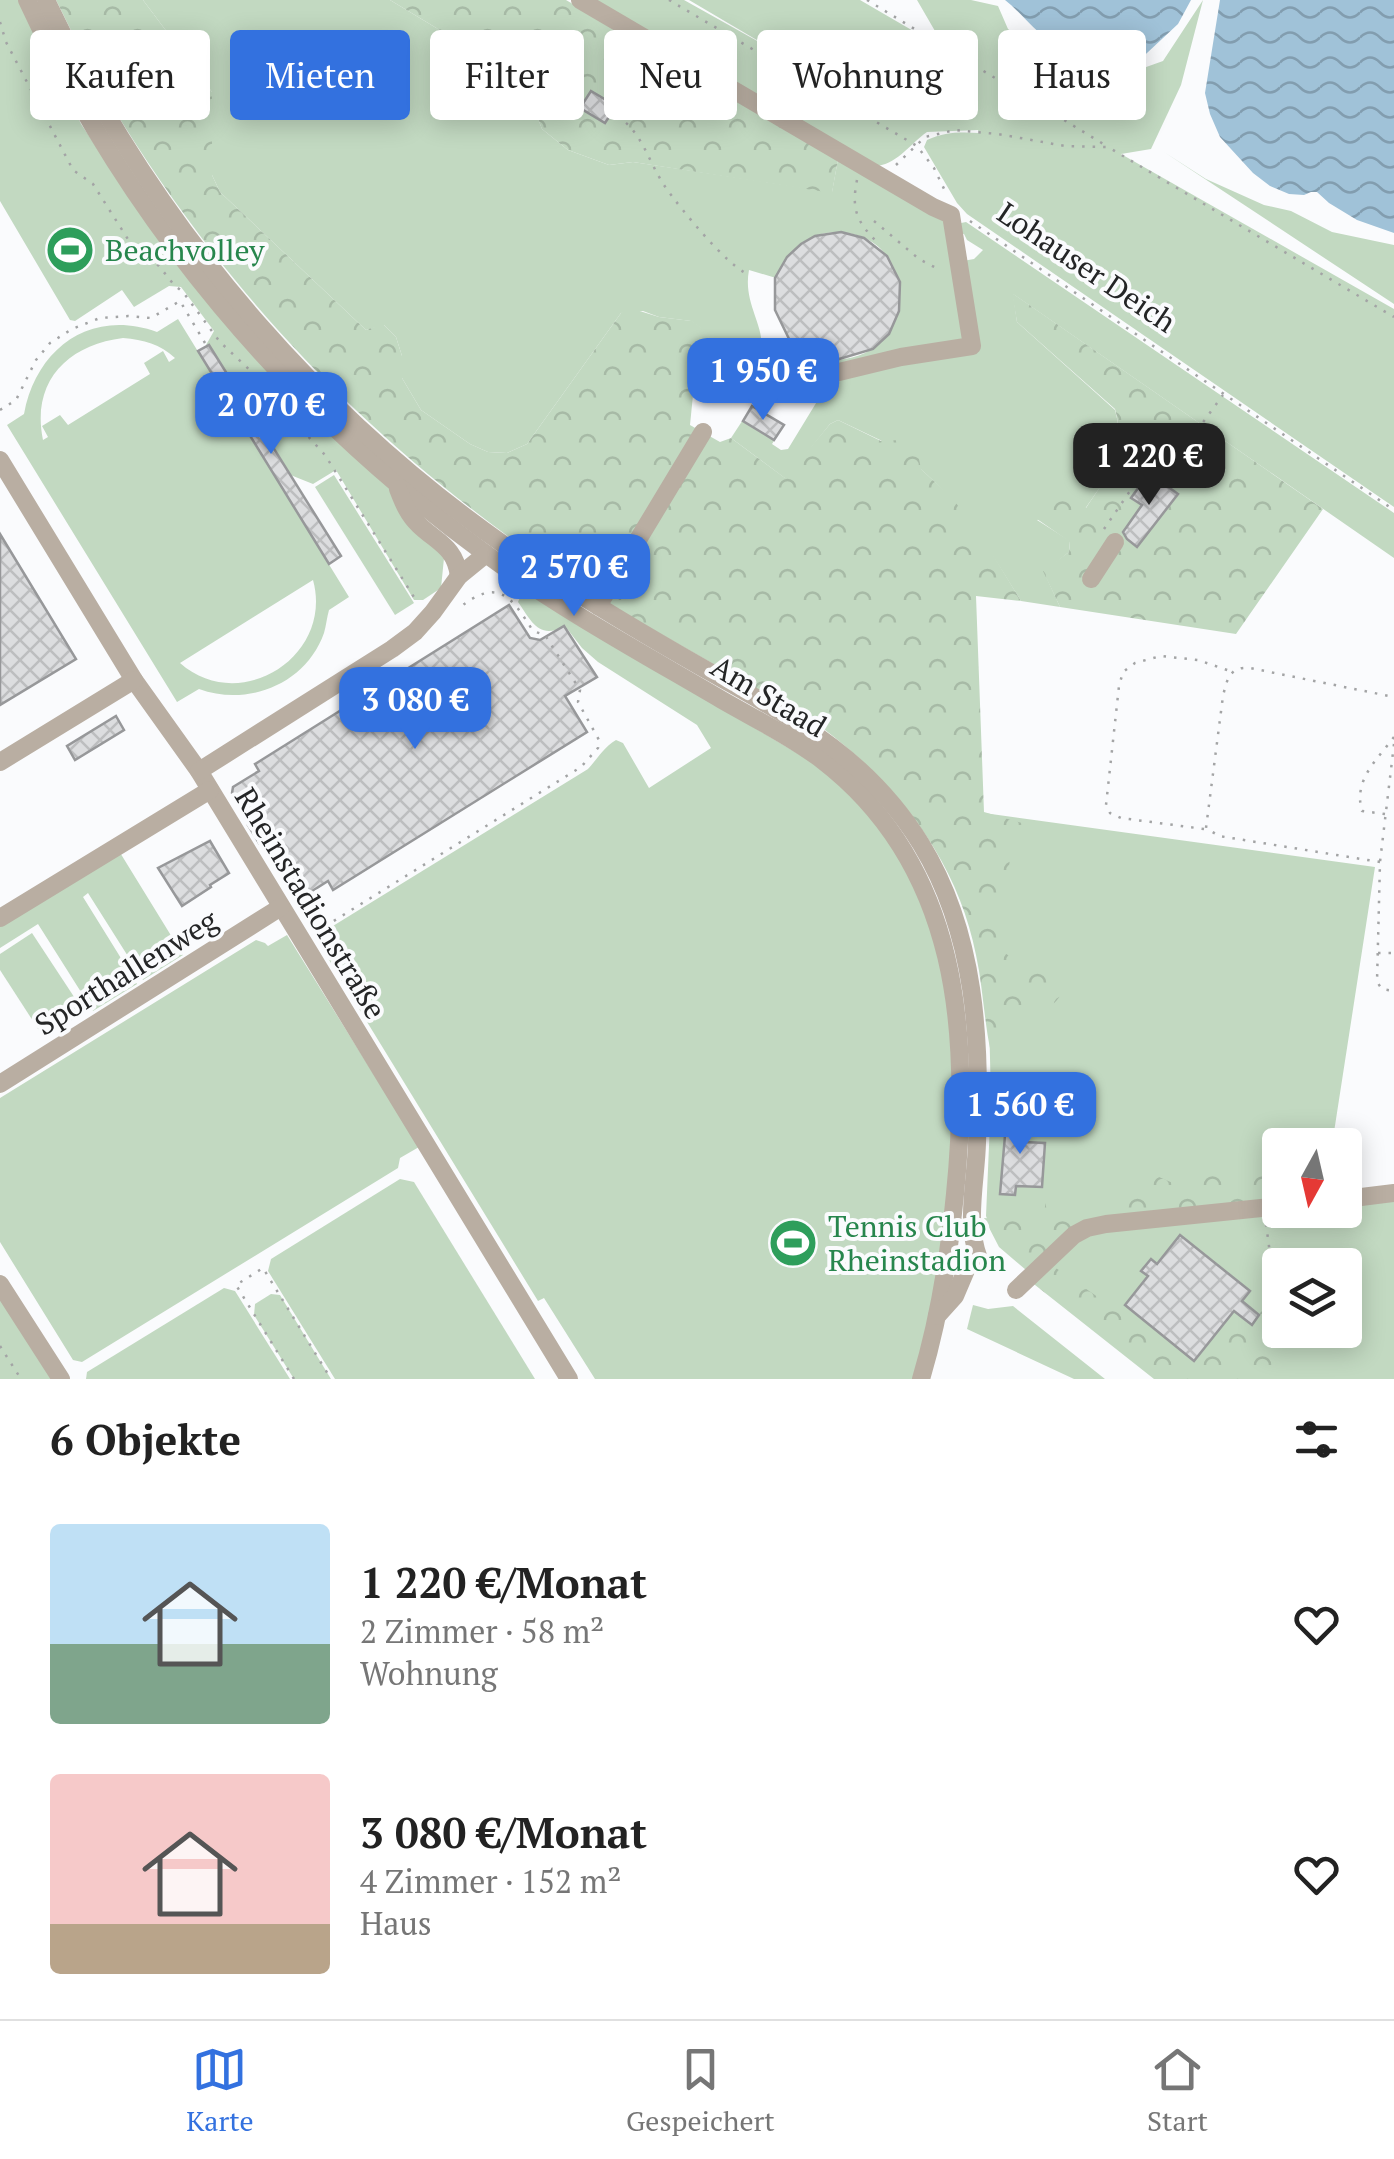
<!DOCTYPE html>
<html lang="de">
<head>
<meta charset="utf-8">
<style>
	body { margin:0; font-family:"PT Serif",serif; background:#f6f6f6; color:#222; height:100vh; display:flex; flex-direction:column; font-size:38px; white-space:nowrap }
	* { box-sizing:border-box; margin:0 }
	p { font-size:32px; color:#767676 }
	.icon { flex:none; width:55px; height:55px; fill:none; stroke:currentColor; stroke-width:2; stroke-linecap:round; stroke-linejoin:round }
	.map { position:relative; height:1379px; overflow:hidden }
	.sheet { display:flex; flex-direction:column; background:#fff; flex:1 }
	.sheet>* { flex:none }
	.hud { position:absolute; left:30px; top:30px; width:1335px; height:90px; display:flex; gap:20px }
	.needle { width:65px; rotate:188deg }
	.buttons { position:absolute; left:1262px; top:1128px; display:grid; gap:20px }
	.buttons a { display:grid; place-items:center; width:100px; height:100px; border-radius:10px; background:#fff; box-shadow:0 5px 25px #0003; font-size:50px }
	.price { position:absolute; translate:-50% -85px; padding:0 22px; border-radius:20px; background:#3371df; color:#fff; font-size:32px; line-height:65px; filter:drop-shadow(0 2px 5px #0008) }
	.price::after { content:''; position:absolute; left:50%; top:60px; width:30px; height:22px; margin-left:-15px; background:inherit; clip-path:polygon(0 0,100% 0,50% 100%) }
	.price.selected { background:#222; color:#fff }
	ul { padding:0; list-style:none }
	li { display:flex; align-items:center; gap:30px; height:250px; padding:0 50px }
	li span { display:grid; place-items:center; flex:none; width:280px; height:200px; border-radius:10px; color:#555 }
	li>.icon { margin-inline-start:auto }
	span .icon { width:120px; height:120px; fill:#fffc; stroke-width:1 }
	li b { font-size:42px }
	h2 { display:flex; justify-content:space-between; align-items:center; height:120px; padding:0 50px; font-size:42px }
	.tag { padding:0 35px; border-radius:10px; background:#fff; box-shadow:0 5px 25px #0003; font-size:35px; line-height:90px }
	.tag.selected { background:#3371df; color:#fff }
	.tab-bar { display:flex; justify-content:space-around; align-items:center; height:140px; border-top:2px solid #e0e0e0; background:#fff; font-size:28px; color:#767676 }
	.tab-bar a { display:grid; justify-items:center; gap:5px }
	.tab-bar .selected { color:#3371df }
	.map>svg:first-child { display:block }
	.green { fill:#c2d9c1; fill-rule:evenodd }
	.forest { fill:url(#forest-crowns) }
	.water { fill:url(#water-waves) }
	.building { fill:url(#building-cross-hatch); stroke:#97989a; stroke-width:2.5 }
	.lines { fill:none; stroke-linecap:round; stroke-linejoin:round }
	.path { stroke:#a3a4a5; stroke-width:2.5; stroke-dasharray:2.5 8; stroke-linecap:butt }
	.minor { stroke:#b9aea2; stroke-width:18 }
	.labels { text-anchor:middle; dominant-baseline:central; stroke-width:8; stroke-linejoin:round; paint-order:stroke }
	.leisure-label { font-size:30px; fill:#27864d; stroke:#fafbfd; text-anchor:start }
	.street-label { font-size:30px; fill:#242526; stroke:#fafbfd }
</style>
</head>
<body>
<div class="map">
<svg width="1394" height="1379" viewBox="0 0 1394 1379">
	<defs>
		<pattern id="forest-crowns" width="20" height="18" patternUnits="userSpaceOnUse" patternTransform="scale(2.5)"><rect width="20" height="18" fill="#c2d9c1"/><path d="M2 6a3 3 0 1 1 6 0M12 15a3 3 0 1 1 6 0" fill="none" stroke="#a7baa6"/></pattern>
		<pattern id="water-waves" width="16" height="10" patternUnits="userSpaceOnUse" patternTransform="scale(2.5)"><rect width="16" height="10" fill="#a0c2d8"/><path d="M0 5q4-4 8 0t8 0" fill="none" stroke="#829daf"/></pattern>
		<pattern id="building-cross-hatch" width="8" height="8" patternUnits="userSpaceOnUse" patternTransform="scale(2.5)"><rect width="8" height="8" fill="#dcdddf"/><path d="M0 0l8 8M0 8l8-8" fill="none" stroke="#bdbebf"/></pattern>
	</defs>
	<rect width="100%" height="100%" fill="#fafbfd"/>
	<!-- green -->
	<g class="green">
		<polygon points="0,0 23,0 81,124 142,215 379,474 444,558 441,588 423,600 414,600 336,470 313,484 288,474 206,345 214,331 181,287 169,286 134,307 122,290 75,321 70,320 0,201"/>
		<path d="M143,0H390L486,58L525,86L542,129L568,150L609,165L633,162L832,192L838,159L943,220L957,262L974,259L983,250L967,240L964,234L958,233L961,223L966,222L1394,513V558L1013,294L1017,322L1115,410C1127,454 1109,474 1085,509L1037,520L1070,541L1069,552L1044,572L1060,607L1021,601C983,539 945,477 880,440C866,433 852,427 838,420L830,424L786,479L731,438L752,406L784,425L772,444L781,450L788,449L824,390L841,380L837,360C930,353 915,221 826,233C801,237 786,256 776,278L749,270C740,317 788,340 740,387L725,389L700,374H719L724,356L717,350L701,328L691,321L659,317L643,311L621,313L527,444L507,453L488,452L470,444L421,410L402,378V356L396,337L384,325L366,330L220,192L212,175V92Z"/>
		<path d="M591,0H684L779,53L689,0H860L946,50L917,0H971L998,6L1008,29L1044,56L1084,63L1121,76L1163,61L1203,0L1181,85L1151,149L1121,154L1394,309V507L967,214L957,203L924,147L927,140C945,132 959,132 979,133L978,130L927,132C910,144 899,162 878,166Z"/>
		<polygon points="1164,152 1206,179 1264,205 1291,211 1332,232 1394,245 1394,304"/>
		<path d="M178,319L349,597L329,610C327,617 326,626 324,633C306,684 248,707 199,689L177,702L7,425L24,414C36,349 90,308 157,332ZM123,338C144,340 160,344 175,358L169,362L163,351L144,363L150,374L68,425L60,415L42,426L48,437L43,440C31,382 67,345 123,338ZM313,580C334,656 240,716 180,663Z"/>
		<polygon points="334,475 414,603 395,615 315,487"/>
		<path d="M530,594L817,765L852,793L900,854L933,927L954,1030L953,1163L932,1316L913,1379H595L544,1298L538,1301L315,937L588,769C598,758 603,748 616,740L623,743L649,788L711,748L697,725L598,662L582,648L565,626C539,640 532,622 518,602L521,595Z"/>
		<path d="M984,813L1375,867L1332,1145H1280V1197L1179,1212L1345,1210V1202L1394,1196V1379H1167L991,1230L986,1216L991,1099ZM1280,1265H1345V1330H1280Z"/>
		<polygon points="119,851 183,955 143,980 88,893 83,897 137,984 93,1011 38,924 0,948 0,923"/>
		<polygon points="32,933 84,1012 44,1038 0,970 0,954"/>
		<polygon points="287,935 419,1147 400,1158 398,1168 82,1362 73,1360 0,1242 0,1098 256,940 265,943 268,946"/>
		<polygon points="400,1179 414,1182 535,1379 335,1379 268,1271 271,1259"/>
		<polygon points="224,1288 235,1291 290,1379 86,1379 87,1372"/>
		<polygon points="271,1294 280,1295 331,1379 294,1379 254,1315 255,1304"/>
		<polygon points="0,1297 52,1379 0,1379"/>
		<polygon points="973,1305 988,1309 1013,1306 1105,1379 1074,1379 967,1329"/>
	</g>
	<!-- forest -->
	<g class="forest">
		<path d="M56,0H143L212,92V175L220,192L366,330L383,324L396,337L402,356V378L421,410L470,444L488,452L507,453L527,444L621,313L630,308L659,317L692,321L702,328L717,350L724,356L728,363L726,372L700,375L694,385L690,425L720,442L731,438L785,478L830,424L838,420L881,441L900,440L918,454L921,469L953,499L987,545L1021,601L976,596L984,812L1025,824L1011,852L998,945C1012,966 1047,969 1070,974C1064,996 1053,1008 1032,1018L1016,1012L1008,1041L991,1053C984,1021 983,987 976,955C958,862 898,785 825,730C738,674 644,629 559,572C371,445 226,295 109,101C89,68 73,34 56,0Z"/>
		<polygon points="390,0 566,0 838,159 832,193 633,162 609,165 568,150 542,129 525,86 486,58"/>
		<path d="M1012,293L1323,509L1236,634L1060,607L1043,571L1069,552L1070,542L1037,519L1051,496L1086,508C1109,474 1127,453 1115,409L1017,322Z"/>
		<polygon points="1250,1165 1280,1170 1280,1203 1097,1221 1102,1206 1117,1193 1134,1190 1159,1177 1182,1187 1193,1187 1202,1173"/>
		<polygon points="1046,1199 1079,1227 1026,1270 999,1247 984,1218 1043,1222"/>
		<polygon points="1053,1266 1193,1363 1200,1362 1239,1316 1252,1325 1273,1294 1280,1299 1280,1330 1288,1330 1283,1372 1277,1379 1154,1379 1030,1281"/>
	</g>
	<!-- water -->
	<g class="water">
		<path d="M1005,0H1191L1178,24L1132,67C1124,68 1109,69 1106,60C1104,57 1105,53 1103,50C1094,49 1087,52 1079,52C1046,49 1028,18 1005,0Z"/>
		<polygon points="1220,0 1394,0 1394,233 1357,220 1329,203 1317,192 1311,192 1304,195 1289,194 1270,186 1253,173 1220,137 1210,114 1205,93"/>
	</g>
	<!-- building -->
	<g class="building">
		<polygon points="591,91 616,106 605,123 580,108"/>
		<polygon points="841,232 864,238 887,256 900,282 899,311 889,334 873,349 836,360 820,359 818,368 800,361 785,349 791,343 775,310 775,278 787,257 801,244 815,236"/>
		<polygon points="209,345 341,556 329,564 198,351"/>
		<polygon points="752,406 784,425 774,440 743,421"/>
		<polygon points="1149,473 1178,494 1137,547 1127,539 1123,532 1142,505 1131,498"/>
		<polygon points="0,534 76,659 0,705"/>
		<polygon points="509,605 530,638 540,640 564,626 582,654 597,677 565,696 587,732 333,890 328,881 301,898 296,896 261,842 259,843 248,825 251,823 232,793 233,787 259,771 255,764"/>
		<polygon points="116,716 124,730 75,760 67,746"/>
		<polygon points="210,841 229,873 210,885 211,887 182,906 158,868"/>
		<polygon points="1007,1112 1025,1113 1024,1142 1045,1143 1042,1187 1016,1186 1015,1195 1000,1194"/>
		<polygon points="1180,1235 1250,1291 1242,1301 1259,1315 1252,1325 1234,1311 1194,1361 1125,1305 1148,1276 1141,1271 1151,1259 1157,1264"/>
	</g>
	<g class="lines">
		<!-- path -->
		<g class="path">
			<polyline points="669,0 917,146 934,168 946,193"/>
			<polyline points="867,0 1105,145"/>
			<polyline points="0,22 6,42 73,170 93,184 131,244 159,266 174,285 183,292 220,342 253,373 278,409 295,422 325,455 417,602"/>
			<path d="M618,116C644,135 648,162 666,188C680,208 728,267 748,274"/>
			<polyline points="896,165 925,137 955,130 998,134 1065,146 1108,147 1394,317"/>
			<path d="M857,180C851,210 857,222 878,243"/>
			<polyline points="874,221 919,259 940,270"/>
			<polyline points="970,221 1394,510"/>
			<polyline points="0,410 16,400 36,360 50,343 72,329 100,318 128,316 151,318 180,301 205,343"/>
			<polyline points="1104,529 1154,456 1169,455 1176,459 1223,395"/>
			<polyline points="1394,744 1380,862 1377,982 1382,989 1394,991"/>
			<path d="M1385,814L1362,811C1353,780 1377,760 1394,737"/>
			<polyline points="1204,829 1121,818 1110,813 1106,805 1119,686 1123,672 1135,663 1161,656 1198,660 1230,671"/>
			<path d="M1380,862L1219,836L1206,828L1223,696C1227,679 1230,666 1250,668L1394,697"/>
			<path d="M316,932L581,767L598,748L599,740L578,702L580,690L545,635L533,631C511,596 498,577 459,608"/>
			<polyline points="1378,953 1394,953"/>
			<polyline points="1266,1224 1271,1261"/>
			<polyline points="0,1346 21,1379"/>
			<polyline points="294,1379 236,1285 263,1268 331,1379"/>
		</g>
		<!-- minor -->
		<g class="minor">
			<path d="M27,0C129,222 289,410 486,554C561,609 642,653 722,700C755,719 792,737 822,760C960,866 971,1034 955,1194C949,1256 939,1319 921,1379"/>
			<path d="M46,0C156,234 334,438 552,577C601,609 652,639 703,668C790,717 866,755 921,844C976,934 981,1041 977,1143C976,1181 965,1223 979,1259"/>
			<polyline points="580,0 933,207 951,215 972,346 901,357 839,372"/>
			<polyline points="0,460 134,680 199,771 569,1379"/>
			<path d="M398,489C403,502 408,515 419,525C438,543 455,547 459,576"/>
			<polyline points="1091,579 1115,542"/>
			<polyline points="598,606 703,432"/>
			<polyline points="0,762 134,680"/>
			<polyline points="199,771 392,649 415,632 433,612 459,576 486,554"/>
			<polyline points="0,918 210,790"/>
			<polyline points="0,1084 281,907"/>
			<polyline points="1345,1199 1394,1193"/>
			<polyline points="0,1284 61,1379"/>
			<polyline points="1016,1290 1074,1235 1087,1228 1106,1224 1280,1206"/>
			<polyline points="937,1316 955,1296 975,1249"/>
		</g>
	</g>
	<!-- icons -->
	<defs>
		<g id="stadium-disc" transform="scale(2.5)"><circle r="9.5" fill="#2e9e5b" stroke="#fafbfd"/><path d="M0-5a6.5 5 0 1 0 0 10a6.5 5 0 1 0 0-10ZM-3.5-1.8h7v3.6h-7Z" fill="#fff"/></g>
	</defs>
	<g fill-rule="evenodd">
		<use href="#stadium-disc" x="70" y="250"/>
		<use href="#stadium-disc" x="793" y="1243"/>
	</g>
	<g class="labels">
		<!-- leisure labels -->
		<g class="leisure-label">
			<text x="105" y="250">Beachvolley</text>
			<text x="828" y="1226">Tennis Club<tspan x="828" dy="34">Rheinstadion</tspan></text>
		</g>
		<!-- street labels -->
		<g class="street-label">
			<text transform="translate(1087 267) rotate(34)">Lohauser Deich</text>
			<text transform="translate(769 696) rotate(31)">Am Staad</text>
			<text transform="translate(311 903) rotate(59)">Rheinstadionstraße</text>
			<text transform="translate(126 972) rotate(-32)">Sporthallenweg</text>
		</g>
	</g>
</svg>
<div class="buttons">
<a><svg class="needle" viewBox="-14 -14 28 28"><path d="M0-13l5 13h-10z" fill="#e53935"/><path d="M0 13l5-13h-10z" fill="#767676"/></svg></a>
<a><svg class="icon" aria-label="layers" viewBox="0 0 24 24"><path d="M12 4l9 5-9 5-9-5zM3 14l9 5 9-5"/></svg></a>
</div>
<b class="price" style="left:763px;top:423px">1 950 €</b>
<b class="price" style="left:271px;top:457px">2 070 €</b>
<b class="price selected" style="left:1149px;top:508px">1 220 €</b>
<b class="price" style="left:574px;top:619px">2 570 €</b>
<b class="price" style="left:415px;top:752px">3 080 €</b>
<b class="price" style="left:1020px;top:1157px">1 560 €</b>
<div class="hud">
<a class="tag">Kaufen</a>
<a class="tag selected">Mieten</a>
<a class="tag">Filter</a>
<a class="tag">Neu</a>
<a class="tag">Wohnung</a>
<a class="tag">Haus</a>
</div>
</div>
<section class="sheet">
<h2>6 Objekte<svg class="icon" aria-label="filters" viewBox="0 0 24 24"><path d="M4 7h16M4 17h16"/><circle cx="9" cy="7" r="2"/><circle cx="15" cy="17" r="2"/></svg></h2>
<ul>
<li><span style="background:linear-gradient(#bfe0f5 60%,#7fa58c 0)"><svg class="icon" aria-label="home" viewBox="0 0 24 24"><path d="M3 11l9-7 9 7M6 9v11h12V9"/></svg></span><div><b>1 220 €/Monat</b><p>2 Zimmer · 58 m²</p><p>Wohnung</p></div><svg class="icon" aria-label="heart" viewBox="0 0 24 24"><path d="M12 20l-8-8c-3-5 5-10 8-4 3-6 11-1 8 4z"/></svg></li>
<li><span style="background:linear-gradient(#f6c9c9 75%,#b9a48a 0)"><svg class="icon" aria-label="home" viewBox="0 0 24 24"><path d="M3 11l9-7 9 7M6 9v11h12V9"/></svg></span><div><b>3 080 €/Monat</b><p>4 Zimmer · 152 m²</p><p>Haus</p></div><svg class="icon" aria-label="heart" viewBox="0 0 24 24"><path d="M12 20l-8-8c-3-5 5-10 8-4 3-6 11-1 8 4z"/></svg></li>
</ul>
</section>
<nav class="tab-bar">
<a class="selected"><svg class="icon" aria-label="map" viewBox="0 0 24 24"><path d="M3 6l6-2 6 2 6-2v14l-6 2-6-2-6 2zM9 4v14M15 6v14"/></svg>Karte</a>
<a><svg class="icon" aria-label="saved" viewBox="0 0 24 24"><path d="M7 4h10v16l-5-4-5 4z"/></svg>Gespeichert</a>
<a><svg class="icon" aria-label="home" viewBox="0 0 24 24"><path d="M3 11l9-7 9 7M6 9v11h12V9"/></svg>Start</a>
</nav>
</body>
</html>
